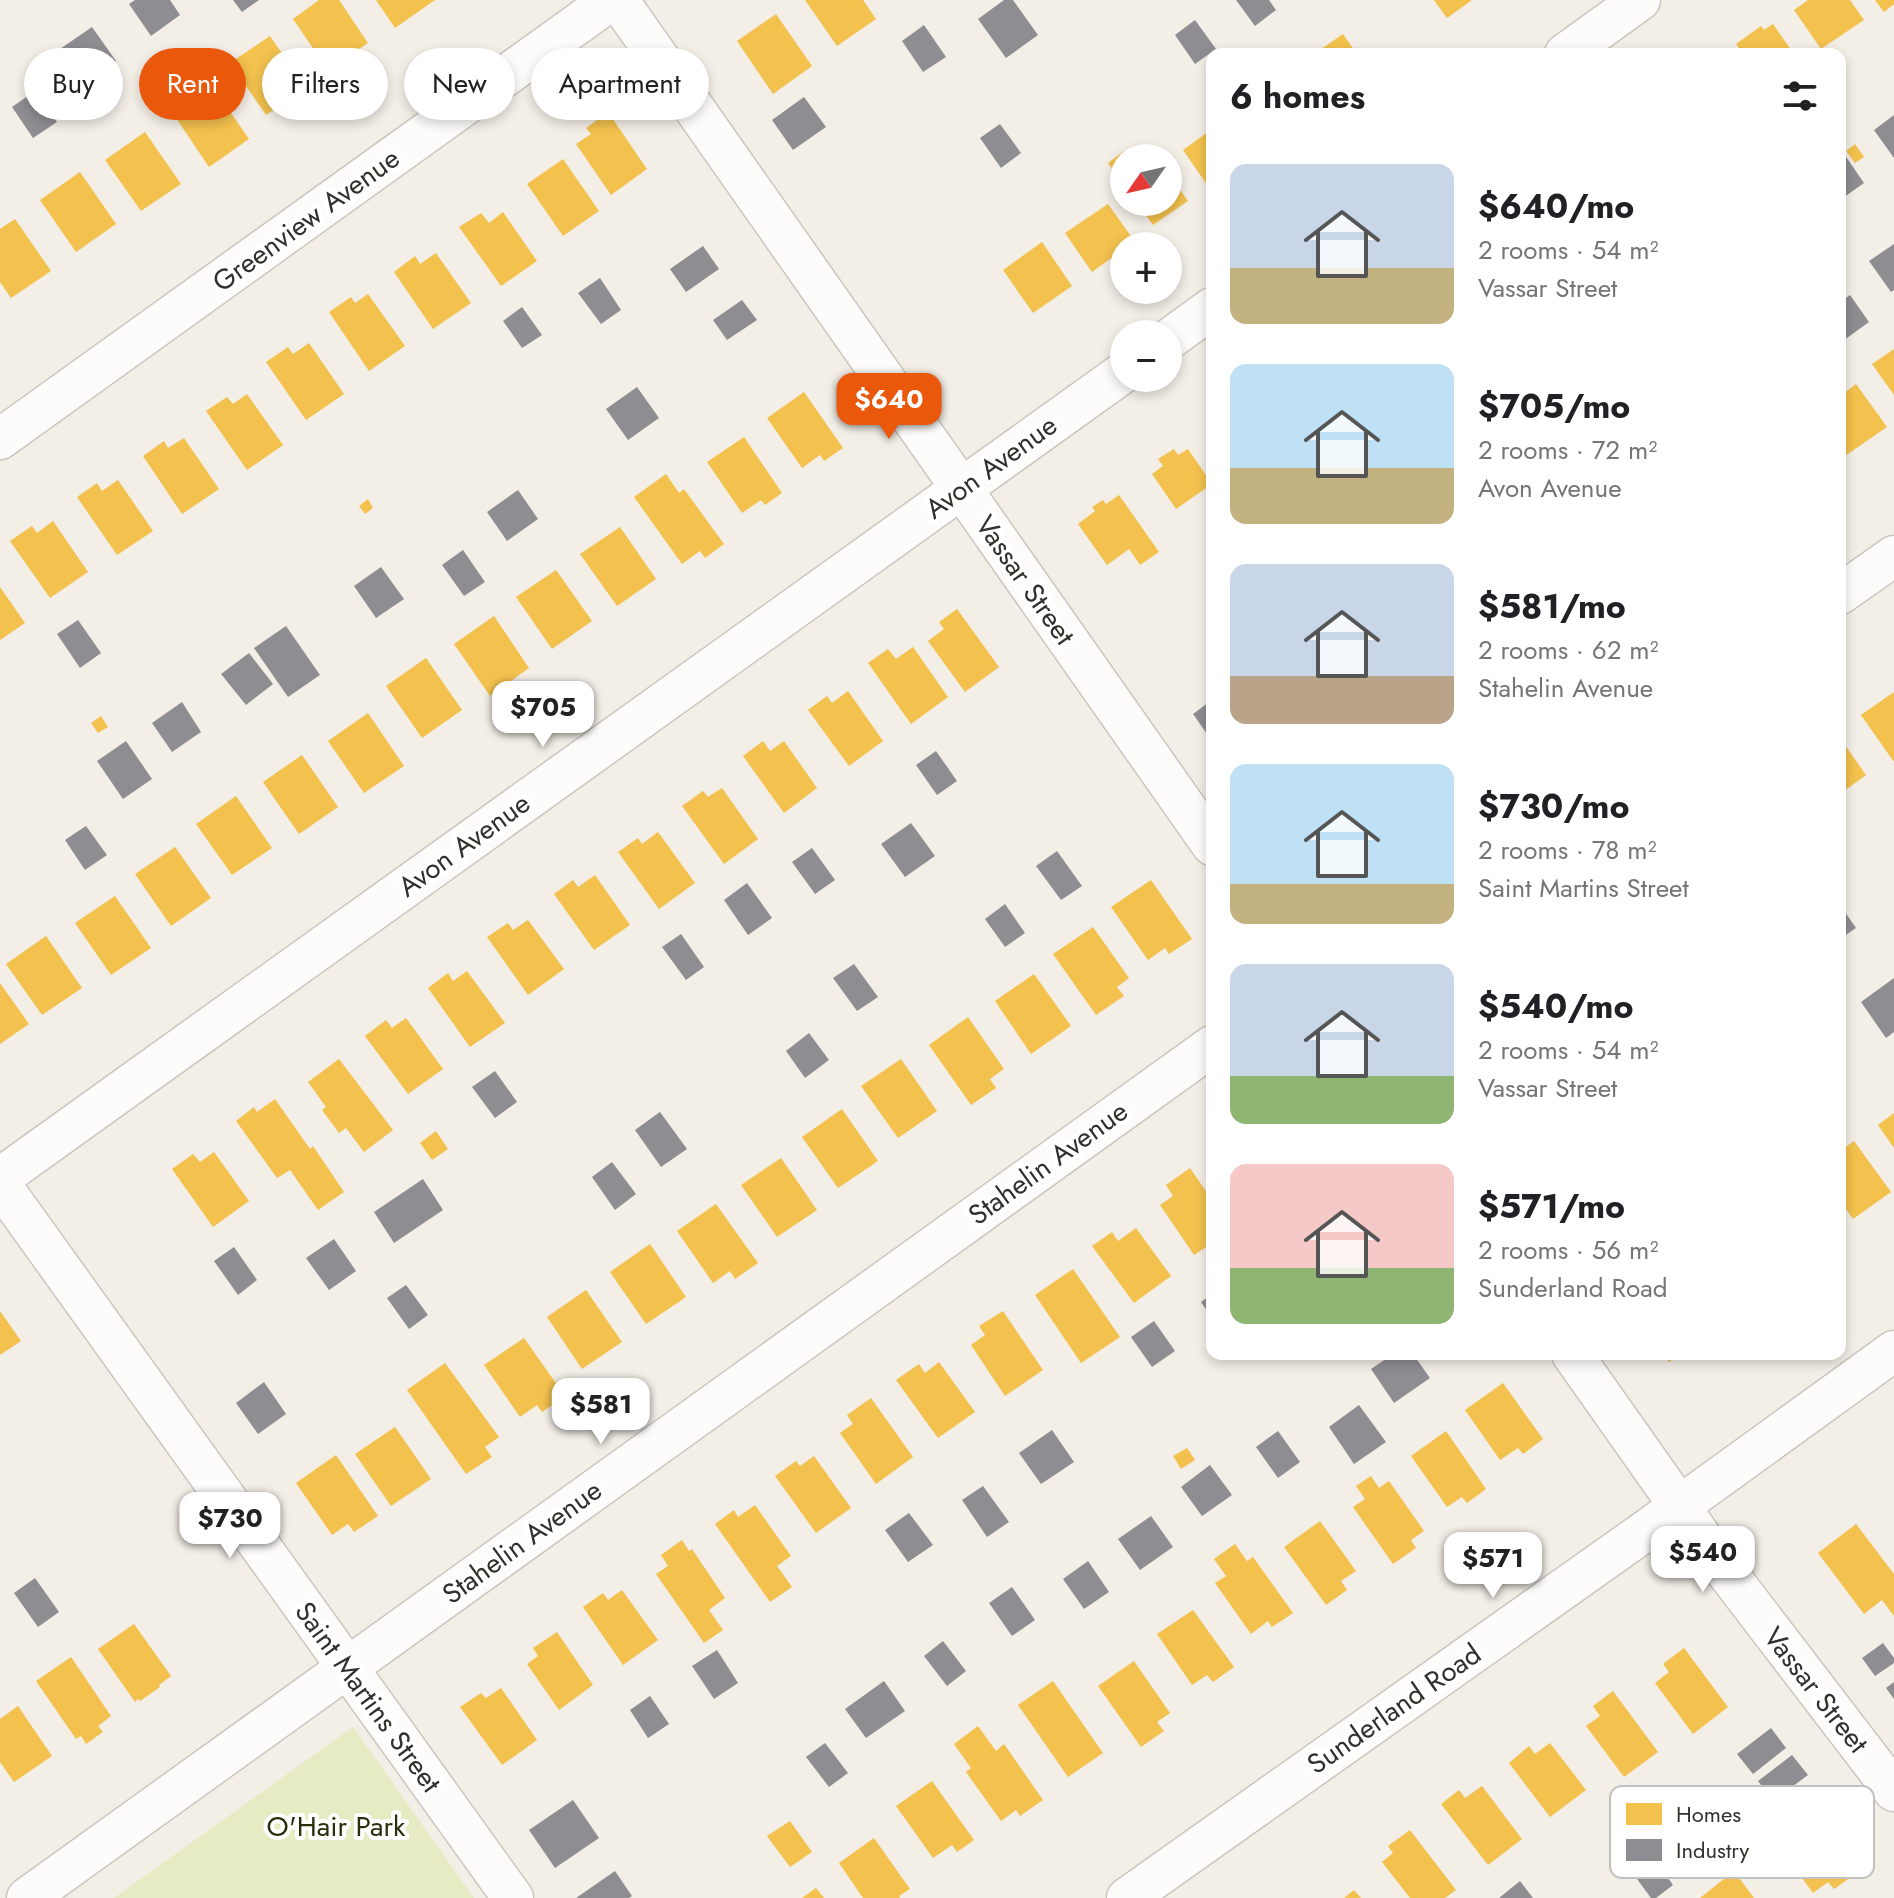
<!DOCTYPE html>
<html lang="en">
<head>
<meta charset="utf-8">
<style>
	body { margin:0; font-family:Jost,sans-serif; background:#f2f2f2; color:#202124; height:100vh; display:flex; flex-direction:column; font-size:30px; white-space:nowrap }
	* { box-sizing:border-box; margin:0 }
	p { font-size:26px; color:#757577 }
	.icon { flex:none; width:44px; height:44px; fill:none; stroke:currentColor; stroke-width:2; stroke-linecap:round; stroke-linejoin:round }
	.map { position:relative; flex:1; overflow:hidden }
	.drawer { position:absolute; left:1206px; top:48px; width:640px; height:1312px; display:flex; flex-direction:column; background:#fff; border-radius:16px; box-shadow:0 4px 12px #0003 }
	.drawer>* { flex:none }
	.guide { position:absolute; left:24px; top:48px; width:760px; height:72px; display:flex; gap:16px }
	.needle { width:52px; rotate:236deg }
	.tools { position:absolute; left:1110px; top:144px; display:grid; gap:16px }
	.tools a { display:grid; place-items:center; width:72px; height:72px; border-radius:50%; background:#fff; box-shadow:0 4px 12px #0003; font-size:40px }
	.price { position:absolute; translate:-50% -68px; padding:0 18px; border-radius:16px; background:#fff; color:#222; font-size:26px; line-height:52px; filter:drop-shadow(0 2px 4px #0008) }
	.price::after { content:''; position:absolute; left:50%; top:48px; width:24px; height:18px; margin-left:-12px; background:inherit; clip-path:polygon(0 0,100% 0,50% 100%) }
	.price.selected { background:#ea580c; color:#fff }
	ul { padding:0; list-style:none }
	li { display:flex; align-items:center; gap:24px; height:200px; padding:0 24px }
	li span { display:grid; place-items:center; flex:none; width:224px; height:160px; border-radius:16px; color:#555 }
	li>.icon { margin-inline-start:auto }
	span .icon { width:96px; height:96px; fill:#fffc; stroke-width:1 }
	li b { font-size:34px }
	h2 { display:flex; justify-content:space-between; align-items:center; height:96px; padding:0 24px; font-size:34px }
	.chip { padding:0 28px; border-radius:36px; background:#fff; box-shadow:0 4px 12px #0003; font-size:28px; line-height:72px }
	.chip.selected { background:#ea580c; color:#fff }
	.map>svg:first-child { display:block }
	.green { fill:#e6ebc3 }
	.homes { fill:#f2c14e }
	.industry { fill:#8d8d92 }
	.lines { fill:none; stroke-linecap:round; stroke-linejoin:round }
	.street-casing { stroke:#cac6c0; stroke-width:43 }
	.street { stroke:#fdfcfb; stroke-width:40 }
	.labels { text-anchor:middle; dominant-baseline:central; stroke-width:8; stroke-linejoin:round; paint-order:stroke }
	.street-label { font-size:28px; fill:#332f2a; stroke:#fff }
	.park-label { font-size:28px; fill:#292f0c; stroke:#fff }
	.key { fill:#fff; stroke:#c2c1bf; stroke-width:2 }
	.key-label { font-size:22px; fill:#332f2a }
</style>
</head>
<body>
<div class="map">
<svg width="1894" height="1898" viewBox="0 0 1894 1898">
	<rect width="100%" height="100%" fill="#f3eee6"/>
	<!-- green -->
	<polygon class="green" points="353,1727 474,1898 114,1898"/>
	<!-- homes -->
	<g class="homes">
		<polygon points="319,0 339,0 368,43 328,70 293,19"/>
		<polygon points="376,0 435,0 395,28"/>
		<polygon points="805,0 863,0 876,19 837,46"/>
		<polygon points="1434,0 1472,0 1447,18"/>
		<polygon points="1808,0 1850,0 1864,20 1821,49 1794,10"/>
		<polygon points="1875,0 1894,0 1894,4 1884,12"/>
		<polygon points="776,14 812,66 773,94 737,41"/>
		<polygon points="1773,24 1794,54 1739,54 1736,50 1739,48 1736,44 1761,26 1764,30"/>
		<polygon points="1343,34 1357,54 1314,54"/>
		<polygon points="270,36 306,88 266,115 230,63"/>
		<polygon points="213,87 249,139 209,167 174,115"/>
		<polygon points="608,112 647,169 611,195 576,144 591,134 586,128"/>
		<polygon points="1212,129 1212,187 1210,189 1183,150"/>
		<polygon points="145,132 181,184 141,211 105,160"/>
		<polygon points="1855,144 1864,157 1855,163 1846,151"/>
		<polygon points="1124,151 1129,158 1124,158 1124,185 1108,163"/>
		<polygon points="563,159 599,211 563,236 527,184"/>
		<polygon points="80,172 116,224 76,252 40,200"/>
		<polygon points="1168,173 1188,201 1153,225 1136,202 1168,202"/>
		<polygon points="1108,204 1135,242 1129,246 1124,246 1124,249 1092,272 1065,233"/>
		<polygon points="503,212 537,261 501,286 459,227 481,213 489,223"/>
		<polygon points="15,219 51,271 11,298 0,282 0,229"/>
		<polygon points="1042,242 1072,286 1033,313 1003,270"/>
		<polygon points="436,253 471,303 433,329 394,272 415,256 420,264"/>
		<polygon points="368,294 405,346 369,371 329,312 351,297 355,303"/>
		<polygon points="309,343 344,394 306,420 266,362 288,347 293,354"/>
		<polygon points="1894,349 1894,395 1872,364"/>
		<polygon points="1856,384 1887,427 1845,456 1840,450 1840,396"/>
		<polygon points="804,392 843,448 824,461 820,455 802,468 767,418"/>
		<polygon points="247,394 283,445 247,470 206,411 227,397 233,404"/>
		<polygon points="744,437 782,493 765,505 761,500 742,513 707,462"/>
		<polygon points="184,438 219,489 182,514 143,456 164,441 168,448"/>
		<polygon points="1174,449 1178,455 1188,449 1212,484 1176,509 1152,474 1163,466 1158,459"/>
		<polygon points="666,474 679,493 684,489 724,544 705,558 700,551 682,564 634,497"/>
		<polygon points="118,480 153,531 117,555 77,497 97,483 102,491"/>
		<polygon points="1119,495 1159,552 1140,565 1129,549 1107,565 1078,524 1095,511 1092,507 1103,500 1106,504"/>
		<polygon points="368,499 373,508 365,514 359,506"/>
		<polygon points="53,521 88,572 50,598 10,541 32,526 37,533"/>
		<polygon points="620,527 656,579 617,606 580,554"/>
		<polygon points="556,570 592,621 552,649 516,597"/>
		<polygon points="0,587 25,623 0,640"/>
		<polygon points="957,609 999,667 965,692 928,641 944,629 939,622"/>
		<polygon points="494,616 529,668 490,696 454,644"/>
		<polygon points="913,647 948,697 911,724 868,663 888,649 896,659"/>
		<polygon points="426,658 462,710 422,738 386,686"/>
		<polygon points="848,691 883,741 849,766 808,710 827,696 832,703"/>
		<polygon points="1894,692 1894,762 1861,715"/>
		<polygon points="368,713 404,766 364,793 328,741"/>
		<polygon points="101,716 108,727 98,733 91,723"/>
		<polygon points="1840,738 1866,775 1840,794"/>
		<polygon points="763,741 770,751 784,741 817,788 784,813 743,756"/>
		<polygon points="302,755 338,807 299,834 263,782"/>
		<polygon points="722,788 758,839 724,864 682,806 703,791 708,797"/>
		<polygon points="236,796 272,848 232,875 196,824"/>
		<polygon points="658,832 695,883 659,909 618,852 638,838 642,844"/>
		<polygon points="175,847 211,898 171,926 135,874"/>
		<polygon points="595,875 630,925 594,950 554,894 573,880 578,887"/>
		<polygon points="1151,880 1192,939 1169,954 1165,948 1148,960 1111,907"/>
		<polygon points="115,896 151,948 111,975 75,923"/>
		<polygon points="528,920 564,969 528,995 487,937 508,923 513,930"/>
		<polygon points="1093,927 1129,978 1117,987 1124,996 1096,1015 1053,954"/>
		<polygon points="46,936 82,988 42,1015 6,964"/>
		<polygon points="467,971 505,1023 470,1047 428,988 448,973 453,981"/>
		<polygon points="1034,974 1071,1026 1031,1054 995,1001"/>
		<polygon points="0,983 29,1024 0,1044"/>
		<polygon points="968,1017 1004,1069 990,1079 996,1088 971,1105 929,1045"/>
		<polygon points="406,1018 443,1069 408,1094 365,1036 386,1020 392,1028"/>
		<polygon points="339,1059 393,1130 364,1152 346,1128 339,1133 322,1110 326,1107 308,1082"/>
		<polygon points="901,1059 937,1111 898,1138 861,1086"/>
		<polygon points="275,1099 310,1149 313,1146 344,1192 318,1210 290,1170 277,1178 236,1121 254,1107 257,1112"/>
		<polygon points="842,1109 878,1161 838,1188 802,1137"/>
		<polygon points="1894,1113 1894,1148 1878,1125"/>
		<polygon points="436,1131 448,1149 432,1160 420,1143"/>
		<polygon points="1854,1141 1891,1192 1853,1219 1840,1201 1840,1151"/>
		<polygon points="214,1152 249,1201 213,1227 172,1169 193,1154 200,1162"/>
		<polygon points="781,1158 817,1210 777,1237 741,1185"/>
		<polygon points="1190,1168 1212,1200 1212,1243 1194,1255 1160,1205 1173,1196 1166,1185"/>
		<polygon points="716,1204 758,1263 735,1279 730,1271 713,1283 677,1231"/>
		<polygon points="1136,1228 1171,1276 1134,1303 1092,1246 1112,1232 1118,1241"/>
		<polygon points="650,1244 686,1297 646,1324 610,1272"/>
		<polygon points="1073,1269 1120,1337 1081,1363 1035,1295"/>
		<polygon points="586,1290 622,1342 582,1369 547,1317"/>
		<polygon points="0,1311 21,1341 0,1355"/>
		<polygon points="1003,1311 1043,1370 1005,1396 971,1345 985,1335 979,1326"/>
		<polygon points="524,1338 565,1396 542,1412 537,1405 520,1417 484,1365"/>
		<polygon points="1663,1354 1680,1354 1669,1362"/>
		<polygon points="939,1362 975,1412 938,1438 896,1380 919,1364 925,1373"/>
		<polygon points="445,1363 499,1437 485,1447 492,1457 466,1474 407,1390"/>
		<polygon points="1503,1383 1543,1439 1523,1454 1518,1448 1500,1460 1465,1410"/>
		<polygon points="871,1398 913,1457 876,1484 840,1433 853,1424 847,1415"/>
		<polygon points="395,1427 431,1479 391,1506 355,1454"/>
		<polygon points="1446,1431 1486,1489 1467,1503 1462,1497 1447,1507 1411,1456"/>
		<polygon points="1187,1448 1195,1460 1181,1469 1173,1456"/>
		<polygon points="336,1455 378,1516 354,1532 348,1524 332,1535 296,1483"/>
		<polygon points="814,1456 851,1508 816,1533 775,1476 796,1461 800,1466"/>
		<polygon points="1371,1476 1379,1488 1389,1481 1424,1531 1411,1540 1416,1548 1393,1564 1353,1507 1365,1499 1356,1486"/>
		<polygon points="755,1505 791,1556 777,1566 792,1587 770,1602 715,1524 734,1510 738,1517"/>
		<polygon points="1320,1521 1356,1571 1341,1581 1347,1590 1326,1605 1284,1547"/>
		<polygon points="1856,1524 1894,1574 1894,1616 1882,1600 1864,1614 1818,1553"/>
		<polygon points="682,1540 689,1551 692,1549 725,1598 709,1610 723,1630 704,1643 656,1574 668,1566 661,1555"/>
		<polygon points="1235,1544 1247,1561 1253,1557 1293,1613 1272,1627 1268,1621 1251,1634 1215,1583 1226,1576 1214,1559"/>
		<polygon points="622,1590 658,1640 623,1665 583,1607 603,1593 608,1600"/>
		<polygon points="1193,1610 1234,1667 1213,1682 1207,1675 1192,1685 1157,1634"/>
		<polygon points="134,1624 171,1676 159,1685 160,1687 140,1701 138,1699 135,1702 98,1649"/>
		<polygon points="557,1632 593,1685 559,1710 527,1664 538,1656 533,1648"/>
		<polygon points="1684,1648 1728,1707 1693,1734 1655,1683 1669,1672 1663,1664"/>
		<polygon points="71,1657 111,1716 98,1726 103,1732 86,1744 81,1736 76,1739 36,1681"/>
		<polygon points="1134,1661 1170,1713 1157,1722 1164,1731 1141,1747 1098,1686"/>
		<polygon points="1053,1681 1103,1753 1068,1777 1018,1705"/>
		<polygon points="501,1688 537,1740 502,1765 460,1707 481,1693 486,1698"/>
		<polygon points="1613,1691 1658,1752 1624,1777 1586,1726 1600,1716 1593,1706"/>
		<polygon points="18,1706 52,1756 14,1782 0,1762 0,1719"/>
		<polygon points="978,1726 996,1751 1004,1744 1043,1800 1020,1816 1016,1810 1001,1821 966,1772 971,1768 954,1744"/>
		<polygon points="1550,1743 1586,1790 1550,1817 1509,1763 1529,1746 1535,1754"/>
		<polygon points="932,1781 974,1840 957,1852 952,1845 933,1858 896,1806"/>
		<polygon points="1482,1786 1522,1839 1488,1865 1441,1804 1459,1790 1465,1798"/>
		<polygon points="1789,1807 1800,1821 1809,1814 1854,1875 1834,1889 1828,1882 1813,1893 1774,1840 1783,1834 1772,1820"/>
		<polygon points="790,1821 812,1852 790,1867 767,1836"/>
		<polygon points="1410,1830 1456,1890 1445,1898 1410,1898 1382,1862 1393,1853 1388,1846"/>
		<polygon points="874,1838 910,1889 899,1896 900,1898 863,1898 839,1863"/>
		<polygon points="1734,1871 1754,1898 1700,1898"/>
		<polygon points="816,1888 824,1898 802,1898"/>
		<polygon points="1354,1890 1361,1898 1344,1898"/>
	</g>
	<!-- industry -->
	<g class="industry">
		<polygon points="135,0 170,0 180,15 151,36 129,4"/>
		<polygon points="233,0 259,0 242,12"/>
		<polygon points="1004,0 1013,0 1038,35 1006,58 978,19"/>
		<polygon points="1236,0 1269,0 1276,10 1255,26"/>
		<polygon points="1195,20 1216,49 1195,64 1175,35"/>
		<polygon points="924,25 946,57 923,72 902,41"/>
		<polygon points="92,27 116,61 81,85 57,51"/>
		<polygon points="35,91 57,122 33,138 12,107"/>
		<polygon points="804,97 826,127 793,150 772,120"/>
		<polygon points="1894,115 1894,158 1874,130"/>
		<polygon points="1000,124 1021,153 1001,168 980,138"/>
		<polygon points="1840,148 1864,183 1840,200"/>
		<polygon points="1894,244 1894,290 1891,292 1869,261"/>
		<polygon points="703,246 719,269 686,292 670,269"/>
		<polygon points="600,278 621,310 601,324 578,293"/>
		<polygon points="1850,295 1869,322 1840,343 1840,302"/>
		<polygon points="742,300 757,320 727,340 713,320"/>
		<polygon points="522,307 542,335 522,348 503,321"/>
		<polygon points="637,387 659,418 628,440 606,409"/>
		<polygon points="518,490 538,519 507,541 487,512"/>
		<polygon points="463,550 485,582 464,596 442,565"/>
		<polygon points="381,567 404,599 376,618 354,586"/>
		<polygon points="78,620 101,653 80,668 57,634"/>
		<polygon points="286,626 320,675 288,697 254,648"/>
		<polygon points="249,653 273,684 246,705 221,674"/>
		<polygon points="1212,700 1212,741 1193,714"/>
		<polygon points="182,702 201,732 172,752 152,723"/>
		<polygon points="126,741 152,779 123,799 97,761"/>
		<polygon points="936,751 957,781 937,795 916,765"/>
		<polygon points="911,823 935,856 905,877 881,844"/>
		<polygon points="86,826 107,855 85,870 65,840"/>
		<polygon points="812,848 835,880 815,894 792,862"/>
		<polygon points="1057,851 1082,886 1061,900 1036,866"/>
		<polygon points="747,883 772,918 748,935 724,900"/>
		<polygon points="1005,904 1025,933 1005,947 985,919"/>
		<polygon points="1840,905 1856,928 1840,939"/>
		<polygon points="681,934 704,967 686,980 662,947"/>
		<polygon points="854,964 878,997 857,1011 833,978"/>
		<polygon points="1894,978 1894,1032 1886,1038 1861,1002"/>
		<polygon points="809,1033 829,1060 805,1078 786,1051"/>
		<polygon points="495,1071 517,1102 495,1118 472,1087"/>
		<polygon points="660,1112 687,1149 661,1167 635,1130"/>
		<polygon points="612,1162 636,1194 615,1210 592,1177"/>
		<polygon points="423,1179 443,1210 394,1243 374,1212"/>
		<polygon points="334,1239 356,1271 329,1290 306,1258"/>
		<polygon points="234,1247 257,1280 238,1295 214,1261"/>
		<polygon points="406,1285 428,1315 409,1329 387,1298"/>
		<polygon points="1212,1294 1212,1318 1201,1302"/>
		<polygon points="1154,1321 1175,1351 1152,1367 1131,1337"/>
		<polygon points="1393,1354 1413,1354 1430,1378 1394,1403 1371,1369"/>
		<polygon points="264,1382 286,1414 258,1434 236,1403"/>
		<polygon points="1359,1405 1386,1442 1354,1464 1329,1427"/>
		<polygon points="1052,1430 1074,1462 1041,1484 1019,1453"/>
		<polygon points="1278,1431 1300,1462 1278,1478 1256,1447"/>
		<polygon points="1210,1465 1232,1495 1202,1516 1181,1487"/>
		<polygon points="983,1486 1009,1522 987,1537 962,1500"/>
		<polygon points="909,1513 933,1545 908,1562 885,1530"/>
		<polygon points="1151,1516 1173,1547 1140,1570 1118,1539"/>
		<polygon points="1088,1561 1109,1592 1084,1609 1063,1579"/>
		<polygon points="35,1578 59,1612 38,1627 14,1593"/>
		<polygon points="1012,1587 1035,1620 1012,1636 989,1603"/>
		<polygon points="943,1641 966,1671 947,1686 924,1656"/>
		<polygon points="1883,1643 1894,1658 1894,1663 1875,1676 1862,1658"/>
		<polygon points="717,1650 738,1683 714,1699 692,1666"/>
		<polygon points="884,1681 905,1711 866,1738 845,1709"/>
		<polygon points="1894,1682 1894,1699 1886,1688"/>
		<polygon points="650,1696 669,1724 648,1738 630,1710"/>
		<polygon points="1771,1728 1786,1748 1753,1774 1737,1754"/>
		<polygon points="825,1743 848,1773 829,1787 806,1757"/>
		<polygon points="1792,1755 1808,1775 1773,1801 1758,1781"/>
		<polygon points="573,1800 599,1838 555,1868 529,1830"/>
		<polygon points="1654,1859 1673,1885 1656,1898 1651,1898 1634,1875"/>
		<polygon points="615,1871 632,1896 629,1898 576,1898"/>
		<polygon points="1520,1881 1533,1898 1499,1898"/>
	</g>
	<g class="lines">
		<!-- street casing -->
		<g class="street-casing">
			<g id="street">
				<polyline points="618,0 1212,845"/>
				<polyline points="1565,54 1640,0"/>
				<polyline points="1168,340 1212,308"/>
				<polyline points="0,439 611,0"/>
				<polyline points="1840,594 1894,556"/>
				<polyline points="0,1178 1124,372"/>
				<polyline points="0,1184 513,1898"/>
				<polyline points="1572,1354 1718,1561 1894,1791"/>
				<polyline points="27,1898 1212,1046"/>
				<polyline points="1127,1898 1641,1534 1894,1351"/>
			</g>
		</g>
		<!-- street -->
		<use href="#street" class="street"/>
	</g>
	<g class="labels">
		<!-- street labels -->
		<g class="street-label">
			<text transform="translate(306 220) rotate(-36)">Greenview Avenue</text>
			<text transform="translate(991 467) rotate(-36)">Avon Avenue</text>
			<text transform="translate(1025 580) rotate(55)">Vassar Street</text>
			<text transform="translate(464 845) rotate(-36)">Avon Avenue</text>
			<text transform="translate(1048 1163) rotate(-36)">Stahelin Avenue</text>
			<text transform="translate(522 1542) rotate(-36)">Stahelin Avenue</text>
			<text transform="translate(1816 1690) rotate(52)">Vassar Street</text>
			<text transform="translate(368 1697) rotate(54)">Saint Martins Street</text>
			<text transform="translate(1394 1709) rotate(-35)">Sunderland Road</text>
		</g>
		<!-- park labels -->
		<g class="park-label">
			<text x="336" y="1826">O'Hair Park</text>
		</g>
	</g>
	<!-- legend -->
	<rect x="1610" y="1786" width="264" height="92" rx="12" class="key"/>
	<rect x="1626" y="1803" width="36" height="22" fill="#f2c14e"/>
	<rect x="1626" y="1839" width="36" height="22" fill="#8d8d92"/>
	<g class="key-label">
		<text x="1676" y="1822">Homes</text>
		<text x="1676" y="1858">Industry</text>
	</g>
</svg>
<div class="tools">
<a><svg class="needle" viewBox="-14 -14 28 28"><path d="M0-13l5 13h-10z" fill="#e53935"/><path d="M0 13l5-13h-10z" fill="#757577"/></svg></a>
<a>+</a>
<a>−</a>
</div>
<b class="price selected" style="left:889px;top:441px">$640</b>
<b class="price" style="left:543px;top:749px">$705</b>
<b class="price" style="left:601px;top:1446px">$581</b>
<b class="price" style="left:230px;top:1560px">$730</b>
<b class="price" style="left:1703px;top:1594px">$540</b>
<b class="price" style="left:1493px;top:1600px">$571</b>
<div class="guide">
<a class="chip">Buy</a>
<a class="chip selected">Rent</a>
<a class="chip">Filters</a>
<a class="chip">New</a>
<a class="chip">Apartment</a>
</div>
<section class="drawer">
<h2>6 homes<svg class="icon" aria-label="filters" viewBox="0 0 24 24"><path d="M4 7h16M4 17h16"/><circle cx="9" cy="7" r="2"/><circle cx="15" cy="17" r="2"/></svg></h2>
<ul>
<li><span style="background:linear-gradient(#c9d6e8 65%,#c2b280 0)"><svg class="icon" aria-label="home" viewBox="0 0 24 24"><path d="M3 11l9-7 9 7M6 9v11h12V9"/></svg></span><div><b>$640/mo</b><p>2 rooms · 54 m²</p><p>Vassar Street</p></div></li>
<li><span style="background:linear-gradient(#bfe0f5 65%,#c2b280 0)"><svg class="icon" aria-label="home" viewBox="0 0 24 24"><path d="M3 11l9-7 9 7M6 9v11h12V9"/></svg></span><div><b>$705/mo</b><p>2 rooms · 72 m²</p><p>Avon Avenue</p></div></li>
<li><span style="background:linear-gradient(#c9d6e8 70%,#b9a48a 0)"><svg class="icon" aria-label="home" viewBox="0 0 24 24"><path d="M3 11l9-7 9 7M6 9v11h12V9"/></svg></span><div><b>$581/mo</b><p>2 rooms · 62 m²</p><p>Stahelin Avenue</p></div></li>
<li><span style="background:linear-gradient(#bfe0f5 75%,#c2b280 0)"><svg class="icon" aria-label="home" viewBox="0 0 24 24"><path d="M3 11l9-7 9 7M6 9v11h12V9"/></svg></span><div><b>$730/mo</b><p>2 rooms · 78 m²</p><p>Saint Martins Street</p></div></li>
<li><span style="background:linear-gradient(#c9d6e8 70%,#8fb573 0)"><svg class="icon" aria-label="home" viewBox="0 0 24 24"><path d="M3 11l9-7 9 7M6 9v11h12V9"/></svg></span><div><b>$540/mo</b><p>2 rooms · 54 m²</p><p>Vassar Street</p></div></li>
<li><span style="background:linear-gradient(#f6c9c9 65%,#8fb573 0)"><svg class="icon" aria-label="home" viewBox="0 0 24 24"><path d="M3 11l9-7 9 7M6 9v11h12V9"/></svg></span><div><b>$571/mo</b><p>2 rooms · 56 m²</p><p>Sunderland Road</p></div></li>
</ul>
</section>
</div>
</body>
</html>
